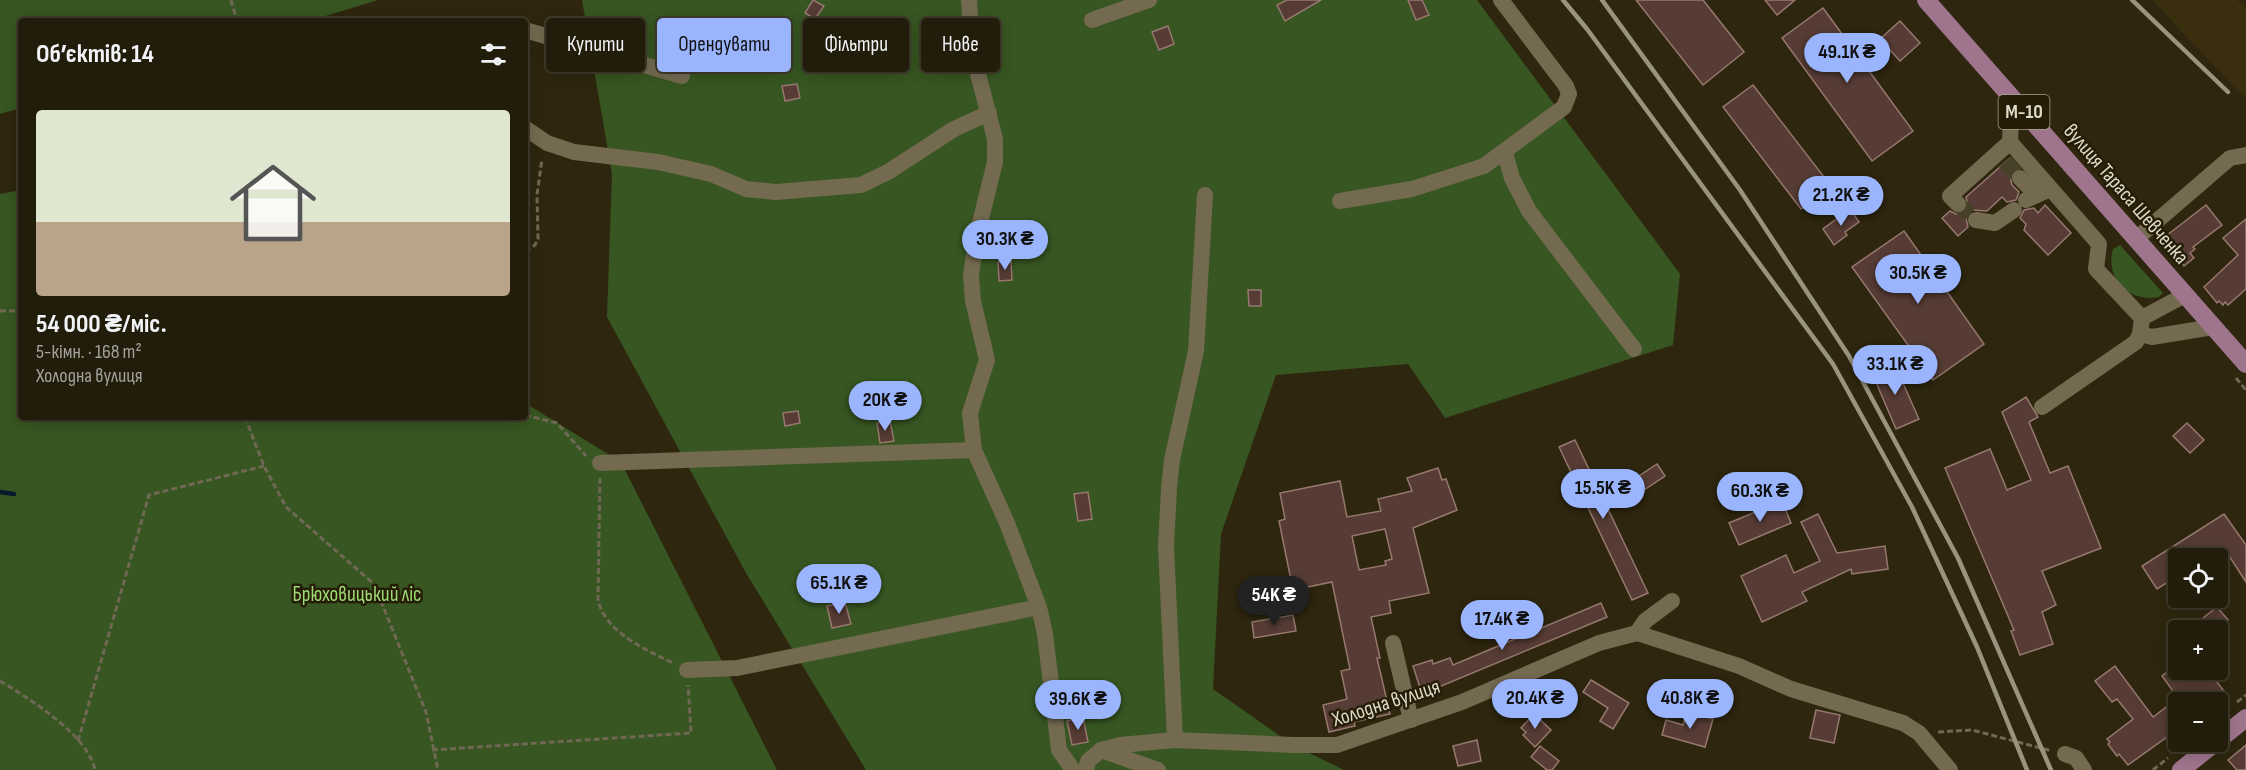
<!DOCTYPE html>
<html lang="uk">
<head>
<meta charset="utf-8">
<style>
	body { margin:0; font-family:"Sofia Sans Condensed",sans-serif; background:#2a2513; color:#f1f3f6; height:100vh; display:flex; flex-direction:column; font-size:22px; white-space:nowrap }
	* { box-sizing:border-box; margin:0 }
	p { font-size:20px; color:#a2a19c }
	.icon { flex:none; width:33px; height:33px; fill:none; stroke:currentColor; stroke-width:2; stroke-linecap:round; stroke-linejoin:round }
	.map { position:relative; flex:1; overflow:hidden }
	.details { position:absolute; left:18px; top:18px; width:510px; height:402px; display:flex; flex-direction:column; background:#221c0a; border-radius:6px; box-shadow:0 3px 15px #0003,0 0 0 2px #3f3a2b }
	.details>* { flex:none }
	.top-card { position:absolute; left:546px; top:18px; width:570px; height:54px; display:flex; gap:12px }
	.tools { position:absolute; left:2168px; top:548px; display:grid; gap:12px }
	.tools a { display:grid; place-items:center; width:60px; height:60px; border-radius:6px; background:#221c0a; box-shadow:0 3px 15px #0003,0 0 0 2px #3f3a2b; font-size:30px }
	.price { position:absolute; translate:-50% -51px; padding:0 14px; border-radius:21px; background:#9ab5fd; color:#111; font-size:20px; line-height:39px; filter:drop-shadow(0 2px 3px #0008) }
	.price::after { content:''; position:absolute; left:50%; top:36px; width:18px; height:14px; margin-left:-9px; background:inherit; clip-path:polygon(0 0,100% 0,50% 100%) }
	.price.active { background:#222; color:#fff }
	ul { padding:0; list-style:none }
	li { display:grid; align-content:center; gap:12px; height:318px; padding:0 18px }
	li+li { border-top:2px solid #3f3a2b }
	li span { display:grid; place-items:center; height:186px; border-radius:6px; color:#555 }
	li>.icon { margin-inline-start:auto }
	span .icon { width:108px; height:108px; fill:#fffc; stroke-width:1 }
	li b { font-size:26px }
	h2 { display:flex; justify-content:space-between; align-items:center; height:72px; padding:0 18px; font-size:26px }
	.chip { padding:0 21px; border-radius:6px; background:#221c0a; box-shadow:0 3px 15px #0003,0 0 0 2px #3f3a2b; font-size:21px; line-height:54px }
	.chip.active { background:#9ab5fd; color:#111 }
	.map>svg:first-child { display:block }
	.built { fill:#392e0e }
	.green { fill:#375621 }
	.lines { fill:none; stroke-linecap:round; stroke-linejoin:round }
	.stream { stroke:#06192d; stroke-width:4.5 }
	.building { fill:#563c34; stroke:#96786f; stroke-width:1.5; fill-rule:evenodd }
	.minor-tunnel { stroke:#48412a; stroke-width:16; stroke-dasharray:16 8; stroke-linecap:butt }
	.path { stroke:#6f6854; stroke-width:3; stroke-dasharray:6 3; stroke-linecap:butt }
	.minor { stroke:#736a50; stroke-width:16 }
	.major { stroke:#9f758d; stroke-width:18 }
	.rail { stroke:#999380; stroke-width:4.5 }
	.labels { text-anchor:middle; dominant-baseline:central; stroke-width:5; stroke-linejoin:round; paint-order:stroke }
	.shield { fill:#251d05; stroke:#a6a08e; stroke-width:1.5 }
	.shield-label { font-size:20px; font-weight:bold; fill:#ddd8c9 }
	.street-label { font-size:21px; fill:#ddd8c9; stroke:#251d05 }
	.park-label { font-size:21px; fill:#9dd974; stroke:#251d05 }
</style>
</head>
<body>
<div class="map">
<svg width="2246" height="770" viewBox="0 0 2246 770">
	<rect width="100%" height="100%" fill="#2e260e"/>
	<!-- built -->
	<polygon class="built" points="2152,0 2237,0 2246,7 2246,99"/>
	<!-- green -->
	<g class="green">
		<polygon points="0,0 378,0 309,21 21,21 21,108 0,114"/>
		<polygon points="582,0 1477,0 1680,274 1673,345 1445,418 1408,364 1276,375 1221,534 1213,689 1293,745 1344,770 866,770 746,573 607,317 612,174"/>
		<polygon points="21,190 21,417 525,417 525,403 621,462 777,770 0,770 0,194"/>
		<path d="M2120,245L2163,293L2159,297C2128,303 2105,278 2113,249Z"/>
	</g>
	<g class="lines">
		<!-- stream -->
		<polyline class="stream" points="0,492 14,494"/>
	</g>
	<!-- building -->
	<g class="building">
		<polygon points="813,0 824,6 815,19 805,13"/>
		<polygon points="1287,0 1321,0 1285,21 1277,5"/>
		<polygon points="1408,0 1422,0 1429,15 1416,20"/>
		<polygon points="1636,0 1703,0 1744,52 1703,85"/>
		<polygon points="1765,0 1795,0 1777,15"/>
		<polygon points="1823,8 1913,131 1872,161 1782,38"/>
		<polygon points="557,19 586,24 584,36 556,28"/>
		<polygon points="1900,21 1920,43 1900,61 1880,39"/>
		<polygon points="1168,26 1174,44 1159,50 1152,32"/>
		<polygon points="617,28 630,32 626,45 613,41"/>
		<polygon points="797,84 800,98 785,101 782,86"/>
		<polygon points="1753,85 1831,186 1801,209 1723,107"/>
		<polygon points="2010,158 2019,168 2010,176 2012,185 2019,192 2016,200 2007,202 2002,197 1987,211 1972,210 1966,218 1968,227 1958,236 1942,218 1950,211 1956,214 1965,212 1968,206 1966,197"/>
		<polygon points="2045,205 2071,233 2048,255 2024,230 2026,224 2020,218 2024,210 2034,208 2038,213"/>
		<polygon points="2206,205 2222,225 2193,247 2195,249 2190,253 2194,258 2184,266 2162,239"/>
		<polygon points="1850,209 1859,222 1845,232 1847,235 1834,245 1823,229"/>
		<polygon points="2246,219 2246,289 2228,305 2225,302 2223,305 2219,301 2217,303 2204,287 2238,255 2223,238"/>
		<polygon points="1904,231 1984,344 1933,380 1852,267"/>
		<polygon points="1011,261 1012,280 999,281 998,262"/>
		<polygon points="1248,290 1261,290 1261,306 1249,306"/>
		<polygon points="1894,363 1919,419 1896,429 1872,373"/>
		<polygon points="2026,397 2038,417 2029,422 2050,473 2068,466 2101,548 2042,571 2056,605 2042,612 2053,644 2020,655 2011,631 2014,630 1945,468 1990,449 2007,490 2031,480 2002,412"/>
		<polygon points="798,411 800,423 785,426 783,413"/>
		<polygon points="890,420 894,441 880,443 877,423"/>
		<polygon points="2187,423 2204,440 2190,453 2173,436"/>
		<polygon points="1575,440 1648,593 1632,600 1559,447"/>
		<polygon points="1657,464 1665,476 1635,496 1627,484"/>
		<path d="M1438,468L1442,480L1446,479L1457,510L1413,528L1429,593L1389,601L1391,613L1371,617L1380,658H1377L1390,714L1354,722L1355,726L1329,732L1323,705L1347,699L1341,671L1350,669L1332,582L1293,590L1279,521L1285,519L1280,493L1340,481L1347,517L1381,511L1378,499L1412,491L1407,478ZM1385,529L1392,559L1385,561L1386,565L1359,570L1352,536Z"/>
		<polygon points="1784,480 1790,496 1774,502 1768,487"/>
		<polygon points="1088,492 1092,519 1078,521 1074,494"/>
		<polygon points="1782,501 1791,523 1739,545 1729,523"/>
		<polygon points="1818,514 1837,553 1885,546 1888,569 1852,574 1851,569 1802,592 1807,601 1762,622 1741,576 1786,555 1794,573 1820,561 1801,522"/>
		<polygon points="2224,514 2246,545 2246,582 2224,548 2207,558 2178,558 2178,576 2157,589 2142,566"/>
		<polygon points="845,602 851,624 832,628 827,606"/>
		<polygon points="1601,603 1607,617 1422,694 1413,666 1432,660 1433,664 1450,658 1453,665"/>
		<polygon points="2217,607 2228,620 2216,630 2188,630"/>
		<polygon points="1293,615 1296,631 1254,638 1252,622"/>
		<polygon points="2178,664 2178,669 2187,677 2197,669 2207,669 2224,691 2210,702 2181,702 2178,698 2178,729 2128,765 2119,754 2117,756 2108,744 2110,742 2107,739 2133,719 2117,699 2112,702 2095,681 2115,666 2153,717 2178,698 2162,676"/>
		<polygon points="1591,680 1629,703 1613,729 1600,721 1608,708 1583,692"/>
		<polygon points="1816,710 1840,715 1834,743 1810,738"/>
		<polygon points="1687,712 1713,719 1705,747 1662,735 1666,720 1683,725"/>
		<polygon points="1534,714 1551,730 1535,747 1523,735 1526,732 1521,728"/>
		<polygon points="1083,717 1088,742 1072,745 1067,721"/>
		<polygon points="1477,740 1481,761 1458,766 1453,746"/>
		<polygon points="2246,745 2246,770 2237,770 2228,760"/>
		<polygon points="1540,746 1559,761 1552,770 1547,770 1531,757"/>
	</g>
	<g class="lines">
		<!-- minor-tunnel -->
		<g class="minor-tunnel">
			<polyline points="2005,162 2020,178"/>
			<polyline points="1958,204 1976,220"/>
		</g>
		<!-- path -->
		<g class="path">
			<polyline points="231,0 237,21"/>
			<polyline points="525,251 535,245 538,239 537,195 542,159"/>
			<polyline points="0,311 21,311"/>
			<polyline points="2236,378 2246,390"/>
			<polyline points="525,415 557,423 586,456"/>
			<polyline points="245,417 264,466 286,507 374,584 426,712 438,770"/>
			<path d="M600,478L598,600C605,632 646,650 673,663"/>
			<path d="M0,681C30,699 88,735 95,770"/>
			<polyline points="2237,702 2246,695"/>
			<polyline points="1938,732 1972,730 2052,751"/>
			<polyline points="78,741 149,495 264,466"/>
			<polyline points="432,750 691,733 688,685"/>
			<polyline points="2153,770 2168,758"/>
		</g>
		<!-- minor -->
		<g class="minor">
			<polyline points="969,0 972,51 995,139 995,162 977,235 971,275 973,301 987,360 970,413 974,450 1007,523 1039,607 1045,634 1059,750 1073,770"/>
			<polyline points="1092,20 1149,0"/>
			<polyline points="525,30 682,76"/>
			<polyline points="2012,98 2010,142 2099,244 2096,269 2142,318 2185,295"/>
			<polyline points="525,128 547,143 574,152 658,162 711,174 746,189 776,192 861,185 888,172 954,129 989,113"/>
			<polyline points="1505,153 1512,178 1529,211 1634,349"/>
			<polyline points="2020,178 2037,195"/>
			<polyline points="2026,200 2050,189"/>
			<polyline points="1340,201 1412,189 1484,166 1564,107 1569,94 1566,86 1501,0"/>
			<polyline points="1958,204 1950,196 2010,142"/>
			<polyline points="1976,220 1995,223 2014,210"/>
			<polyline points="2136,239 2230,158 2246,155"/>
			<polyline points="2140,334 2152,337 2213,327"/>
			<polyline points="2042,407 2136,342 2140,334 2142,318"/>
			<polyline points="600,463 974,450"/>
			<polyline points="1637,633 1645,621 1672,601"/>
			<polyline points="1393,643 1411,720"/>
			<polyline points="687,670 737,668 1039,607"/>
			<polyline points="1175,740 1166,546 1169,488 1172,460 1196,351 1205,195"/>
			<polyline points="1101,750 1158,770"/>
			<polyline points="2065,754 2076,758 2084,770"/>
			<polyline points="1086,770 1088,761 1101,750 1120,745 1175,740 1293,745 1337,745 1462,702 1599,643 1637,633 1739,666 1791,689 1903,723 1919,733 1950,770"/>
		</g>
		<!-- major -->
		<g class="major">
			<polyline points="1926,0 2246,364"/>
			<polyline points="2181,770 2246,718"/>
		</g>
		<!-- rail -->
		<g class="rail">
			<polyline points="1563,0 1587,29 1833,364 1912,507 1977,647 2027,770"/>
			<polyline points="1602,0 1740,190 1849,356 1958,558 2051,770"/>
			<polyline points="2132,0 2228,92"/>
		</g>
	</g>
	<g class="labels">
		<!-- shield labels -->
		<rect class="shield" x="1998.5" y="95" width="51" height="34" rx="4.5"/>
		<g class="shield-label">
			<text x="2024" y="112">М-10</text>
		</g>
		<!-- street labels -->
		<g class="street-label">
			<text transform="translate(2126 194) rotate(49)">вулиця Тараса Шевченка</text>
			<text transform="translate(1386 703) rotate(-18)">Холодна вулиця</text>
		</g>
		<!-- park labels -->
		<g class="park-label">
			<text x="357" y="594">Брюховицький ліс</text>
		</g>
	</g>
</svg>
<div class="tools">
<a><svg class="icon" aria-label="locate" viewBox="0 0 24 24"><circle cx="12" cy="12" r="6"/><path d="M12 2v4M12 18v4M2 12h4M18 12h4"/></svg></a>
<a>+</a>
<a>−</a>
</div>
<b class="price" style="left:1847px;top:84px">49.1K ₴</b>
<b class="price" style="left:1841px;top:227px">21.2K ₴</b>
<b class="price" style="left:1005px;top:271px">30.3K ₴</b>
<b class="price" style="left:1918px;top:305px">30.5K ₴</b>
<b class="price" style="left:1895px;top:396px">33.1K ₴</b>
<b class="price" style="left:885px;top:432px">20K ₴</b>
<b class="price" style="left:1603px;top:520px">15.5K ₴</b>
<b class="price" style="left:1760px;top:523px">60.3K ₴</b>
<b class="price" style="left:839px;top:615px">65.1K ₴</b>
<b class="price active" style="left:1274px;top:627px">54K ₴</b>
<b class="price" style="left:1502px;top:651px">17.4K ₴</b>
<b class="price" style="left:1535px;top:730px">20.4K ₴</b>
<b class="price" style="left:1690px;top:730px">40.8K ₴</b>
<b class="price" style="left:1078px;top:731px">39.6K ₴</b>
<div class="top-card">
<a class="chip">Купити</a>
<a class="chip active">Орендувати</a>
<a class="chip">Фільтри</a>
<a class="chip">Нове</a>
</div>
<section class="details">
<h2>Об’єктів: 14<svg class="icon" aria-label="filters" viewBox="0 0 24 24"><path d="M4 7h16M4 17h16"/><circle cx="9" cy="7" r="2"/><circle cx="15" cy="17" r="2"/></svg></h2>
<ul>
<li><span style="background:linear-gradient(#dfe7d0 60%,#b9a48a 0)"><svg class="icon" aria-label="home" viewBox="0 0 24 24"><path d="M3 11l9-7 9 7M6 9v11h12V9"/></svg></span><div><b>54 000 ₴/міс.</b><p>5-кімн. · 168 m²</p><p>Холодна вулиця</p></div></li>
</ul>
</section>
</div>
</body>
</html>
